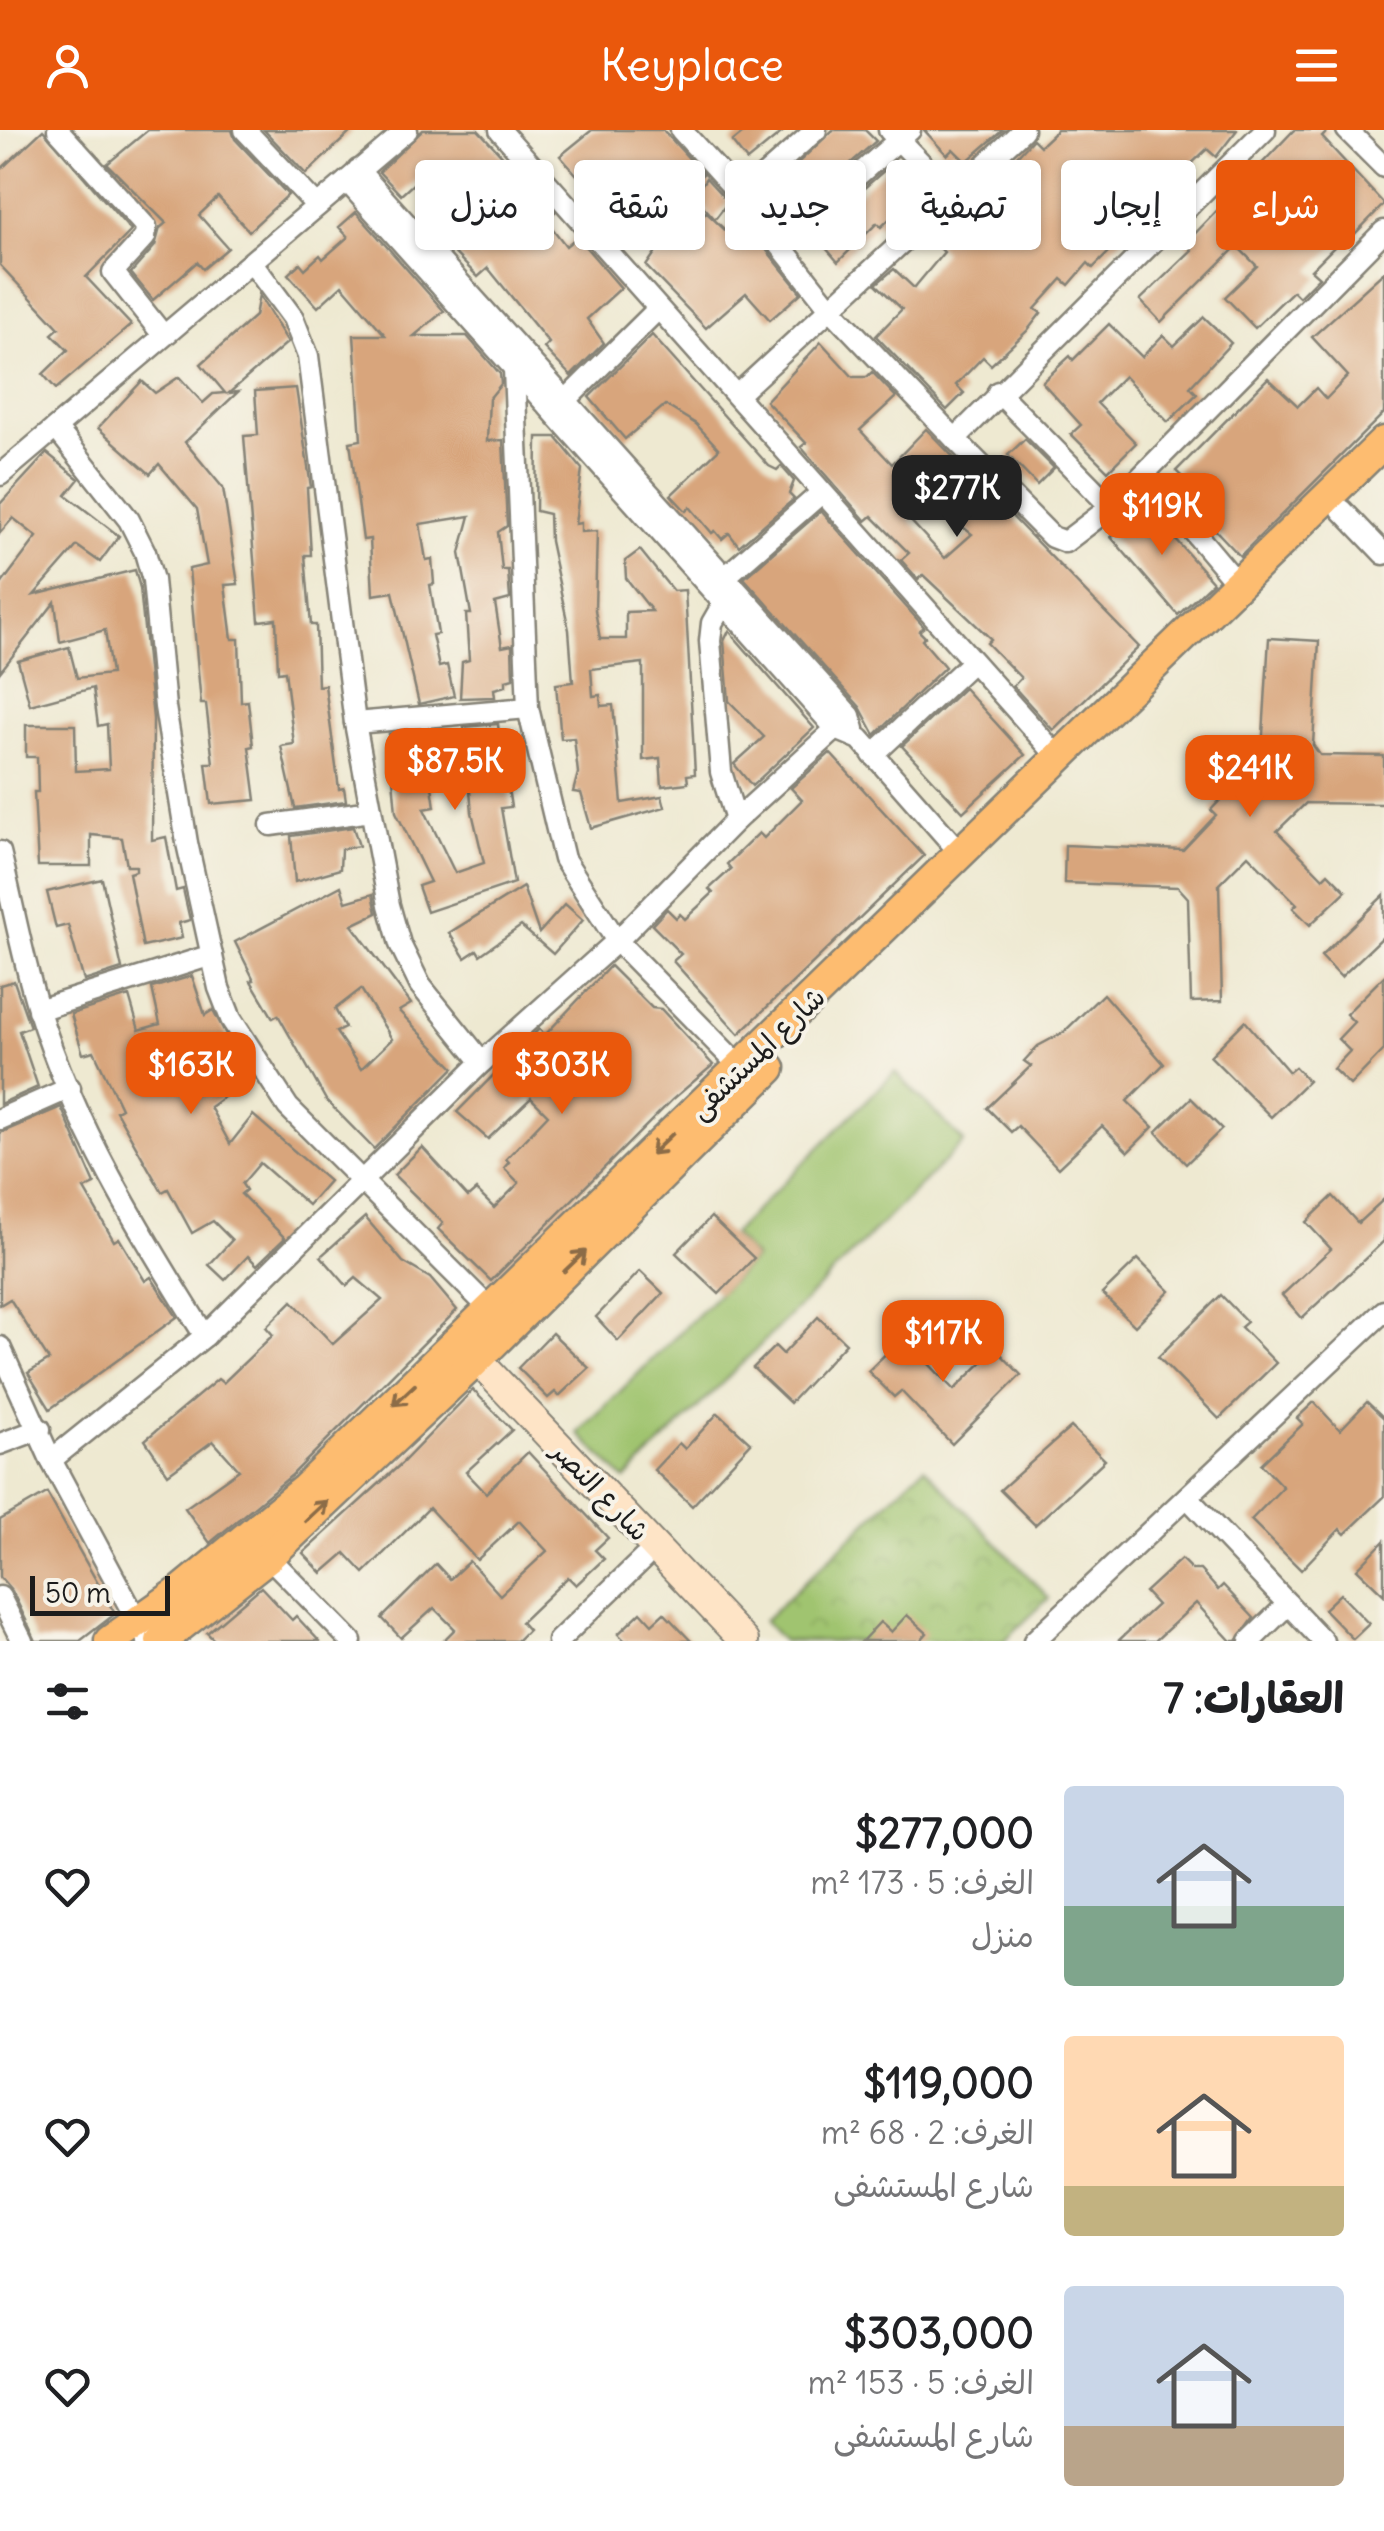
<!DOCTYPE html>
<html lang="ar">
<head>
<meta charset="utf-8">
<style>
	body { margin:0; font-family:Delius,"Playpen Sans Arabic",sans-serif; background:#f2f2f2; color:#202124; direction:rtl; height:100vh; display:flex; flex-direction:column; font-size:38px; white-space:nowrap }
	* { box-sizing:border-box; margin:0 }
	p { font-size:32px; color:#757577 }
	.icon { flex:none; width:55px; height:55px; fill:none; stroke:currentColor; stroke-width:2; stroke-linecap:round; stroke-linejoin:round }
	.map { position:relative; height:1511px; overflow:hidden; direction:ltr }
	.side { display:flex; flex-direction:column; background:#fff; flex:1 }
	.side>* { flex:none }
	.hud { position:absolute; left:30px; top:30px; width:1325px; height:90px; direction:rtl; display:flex; gap:20px }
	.scale { position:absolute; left:30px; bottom:25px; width:140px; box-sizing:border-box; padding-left:10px; border:5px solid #1c1c1c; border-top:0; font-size:28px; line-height:35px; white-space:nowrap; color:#1c1c1c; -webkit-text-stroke:8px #f7f3e8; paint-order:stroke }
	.price { position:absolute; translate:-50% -85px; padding:0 22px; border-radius:20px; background:#ea580c; color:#fff; font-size:32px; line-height:65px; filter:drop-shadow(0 2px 5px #0008) }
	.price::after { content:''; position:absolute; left:50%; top:60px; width:30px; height:22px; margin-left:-15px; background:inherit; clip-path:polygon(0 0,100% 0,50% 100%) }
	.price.selected { background:#222; color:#fff }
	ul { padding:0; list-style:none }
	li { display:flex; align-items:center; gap:30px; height:250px; padding:0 40px }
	li span { display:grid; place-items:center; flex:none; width:280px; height:200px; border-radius:10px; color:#555 }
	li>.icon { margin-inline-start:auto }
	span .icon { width:120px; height:120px; fill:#fffc; stroke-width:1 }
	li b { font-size:42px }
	h2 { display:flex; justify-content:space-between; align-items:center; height:120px; padding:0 40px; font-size:42px }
	.tag { padding:0 35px; border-radius:10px; background:#fff; box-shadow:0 2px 8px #0004; font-size:35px; line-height:90px }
	.tag.selected { background:#ea580c; color:#fff }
	header { display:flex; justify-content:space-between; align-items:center; height:130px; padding:0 40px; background:#ea580c; color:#fff; font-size:45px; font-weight:600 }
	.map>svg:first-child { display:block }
	.green { fill:#a0c46f; stroke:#5e7046; stroke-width:2.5 }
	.park { fill:url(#park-crowns); stroke:#5e7046; stroke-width:2.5 }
	.building { fill:#d8a57c; fill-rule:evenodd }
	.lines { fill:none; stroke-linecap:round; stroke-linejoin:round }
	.street-casing { stroke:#858276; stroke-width:25 }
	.secondary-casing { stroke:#858276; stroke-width:32 }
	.primary-casing { stroke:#858276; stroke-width:35 }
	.street { stroke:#fff; stroke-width:20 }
	.secondary { stroke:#fee4c6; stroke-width:28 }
	.primary { stroke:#fdbc70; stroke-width:30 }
	.oneway { stroke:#8c6c46 }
	.labels { text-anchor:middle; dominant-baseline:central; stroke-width:8; stroke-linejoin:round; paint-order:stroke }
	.street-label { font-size:28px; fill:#1c1c1c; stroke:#f7f3e8 }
</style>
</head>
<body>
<header><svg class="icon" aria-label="menu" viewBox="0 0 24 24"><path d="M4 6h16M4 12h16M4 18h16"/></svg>Keyplace<svg class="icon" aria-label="person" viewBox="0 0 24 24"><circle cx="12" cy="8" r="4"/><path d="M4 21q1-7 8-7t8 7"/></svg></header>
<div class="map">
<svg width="1384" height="1511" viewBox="0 0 1384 1511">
	<defs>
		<pattern id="park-crowns" width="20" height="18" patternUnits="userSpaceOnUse" patternTransform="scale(2.5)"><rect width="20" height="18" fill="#a0c46f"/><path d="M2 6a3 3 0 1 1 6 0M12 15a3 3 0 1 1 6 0" fill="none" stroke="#89a860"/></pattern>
	</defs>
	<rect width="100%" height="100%" fill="#f7f3e8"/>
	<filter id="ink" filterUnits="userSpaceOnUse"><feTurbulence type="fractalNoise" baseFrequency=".01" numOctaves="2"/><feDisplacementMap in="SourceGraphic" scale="20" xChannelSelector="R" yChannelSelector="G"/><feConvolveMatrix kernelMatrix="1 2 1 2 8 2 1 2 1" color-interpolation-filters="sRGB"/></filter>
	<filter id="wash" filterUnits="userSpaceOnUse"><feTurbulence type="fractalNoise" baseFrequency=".0048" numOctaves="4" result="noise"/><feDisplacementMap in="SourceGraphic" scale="40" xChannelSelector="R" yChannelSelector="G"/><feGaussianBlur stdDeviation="2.25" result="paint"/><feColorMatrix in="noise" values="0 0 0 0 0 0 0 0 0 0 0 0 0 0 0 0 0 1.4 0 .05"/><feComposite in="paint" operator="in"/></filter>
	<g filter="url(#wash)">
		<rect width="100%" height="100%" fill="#eee9d1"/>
		<!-- green -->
		<polygon class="green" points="895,942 964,1012 625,1350 578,1303 755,1128 732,1104"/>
		<!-- park -->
		<polygon class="park" points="924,1337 1049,1468 1004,1511 783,1511 764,1491"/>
		<g id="blocks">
			<!-- building -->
			<g class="building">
				<polygon points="43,0 131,101 86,147 131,195 56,259 43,244 68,220 52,204 59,198 0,135 0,40"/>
				<polygon points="148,0 232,0 235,9 288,65 249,101 218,67 199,85 228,118 203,139 197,132 153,170 131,143 155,116 160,98 166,93 107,34"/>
				<polygon points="264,0 353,0 306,44"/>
				<polygon points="423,0 478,0 555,82 546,90 566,116 577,107 621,158 587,189 604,213 571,246 544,218 549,213 488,138 478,147 423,91 458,59 435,34 401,65 379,42"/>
				<polygon points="592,0 663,0 703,44 633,108 560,26"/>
				<polygon points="747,0 785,0 747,31 732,12"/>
				<polygon points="833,0 865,0 876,11 800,78 772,57"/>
				<polygon points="924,0 1003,0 966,32 953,19 947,25"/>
				<polygon points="1057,0 1237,0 1216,27 1207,19 1171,53 1176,59 1152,82 1143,72 1117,100 1125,106 1093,138 1088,133 1069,155 1062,149 1035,179 1041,183 1027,201 991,235 983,227 956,255 964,263 947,280 876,206 902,179 876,154 894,139 914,158 944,122 929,107 965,72 969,77 1033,9 1040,16"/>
				<path d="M1294,0H1329L1322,7L1384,74L1346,113L1342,109L1311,140L1319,147L1299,167L1293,161L1255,198L1225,167L1257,136L1237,116L1161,192L1140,170L1192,120L1186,113ZM1280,56L1303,79L1282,100L1259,77Z"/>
				<polygon points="895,31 921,60 881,97 877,93 838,132 813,103"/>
				<polygon points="706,48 728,72 715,89 694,66"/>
				<polygon points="356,82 444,181 414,206 467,206 500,244 501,254 489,269 487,311 503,310 507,396 498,402 502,440 508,440 510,469 495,473 502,517 512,515 513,548 506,550 506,556 494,559 495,567 460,568 462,532 469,530 466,484 471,484 460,423 470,386 420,394 426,430 432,429 434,454 430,455 438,504 432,505 439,537 447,535 454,566 419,574 393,462 373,465 370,409 363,410 350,312 361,310 354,205 385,205 342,155 318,177 288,144 300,133 305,139 320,125 323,129 348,107 339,97"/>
				<polygon points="706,82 726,101 740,87 801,163 770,190 746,163 706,198 646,136 674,95 681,103"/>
				<polygon points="1384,142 1384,283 1240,426 1206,390 1216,380 1176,341 1268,248 1298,276 1316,258 1326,269 1348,246 1312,207"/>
				<polygon points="259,165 288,212 229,263 238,262 185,312 223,358 238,454 225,455 232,509 239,509 241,572 248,571 253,616 249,617 256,670 211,674 206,633 213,633 206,574 201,574 189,439 207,435 197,379 159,334 150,344 98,298 142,251 155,263 179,247 203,273 213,264 225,263 201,234 255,186"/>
				<polygon points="1204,187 1231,213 1190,257 1197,264 1168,292 1124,246 1097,273 1136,313 1108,341 1071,304 1081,295 1042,252 1070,226 1073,230 1109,194 1142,227 1163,205 1174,216"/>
				<polygon points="652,205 769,336 777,340 781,336 794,351 789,364 794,369 739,416 729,403 722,409 715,401 712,403 690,377 686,381 671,365 719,319 696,294 665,275 625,309 589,267"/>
				<path d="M821,212L853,247H867L872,242L896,267L860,300L892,334L926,299L961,335L954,344L997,376L999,373L1139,517L1053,600L1013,556L1021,548L987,513L991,509L923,445L918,449L901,430L909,423L872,386L866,391L801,317L806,313L766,271ZM927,370L972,404L945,428L909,389Z"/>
				<polygon points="296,258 311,357 307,358 311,425 305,425 311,495 316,495 318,556 325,555 339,659 344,658 346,671 295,678 281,616 294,614 285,541 278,542 276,489 259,491 244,306 258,305 255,261"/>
				<polygon points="537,307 556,307 582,339 575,394 581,393 581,402 597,401 595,480 600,509 626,509 626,482 652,481 626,448 625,431 640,420 673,461 685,460 695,644 687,645 688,653 662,656 660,628 643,630 643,533 591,539 593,566 600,565 601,576 613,575 622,673 662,666 665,677 591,698 581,663 573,662 578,643 574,608 561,609 556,554 573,552 569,500 550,411 549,384 536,381"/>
				<polygon points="1025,309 1054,338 1037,355 1008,325"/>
				<polygon points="47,323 79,349 66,365 119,406 100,432 77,416 34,465 135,440 140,458 153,589 152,710 166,707 176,761 183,759 190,790 179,793 182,808 143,817 129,743 136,741 136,736 127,736 122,708 91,705 91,736 38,736 34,662 38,662 37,627 26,627 26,595 75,595 76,641 109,639 107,594 98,596 93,558 30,575 18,531 69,517 77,548 111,544 105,500 60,512 55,472 0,542 0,456 37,407 13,388 0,403 0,374"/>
				<polygon points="1150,371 1178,405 1174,408 1213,452 1178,485 1111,407"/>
				<polygon points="821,381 924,497 919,501 925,507 922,510 945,537 875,605 860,577 744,448"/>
				<polygon points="729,501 814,598 752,656 734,634 764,607 729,571 724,511"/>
				<polygon points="1269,508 1319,511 1313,615 1320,625 1384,626 1384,674 1306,673 1277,701 1323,748 1328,743 1346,761 1310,795 1293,778 1297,774 1248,725 1219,754 1222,871 1191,872 1188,768 1178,757 1064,753 1065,715 1183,720 1216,685 1211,680 1238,651 1243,656 1261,637"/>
				<polygon points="964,558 1025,625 963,682 902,616"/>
				<polygon points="498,594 502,632 521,629 522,644 506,646 511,677 501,678 514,753 427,782 418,756 430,752 396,682 389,604 431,600 434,621 427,622 435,677 424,679 455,743 484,733 472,682 464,597"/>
				<polygon points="830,623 924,726 739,904 673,831 681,824 652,795 667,779 676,788 680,784 685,789 698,777 713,763 709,759 731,739 727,734 759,703 764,708 802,670 791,658"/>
				<polygon points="353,697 359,716 341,719 340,739 295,752 291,706"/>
				<polygon points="102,749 122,839 84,851 68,795 56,798 47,762"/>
				<path d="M341,756L346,772L373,764L377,783L352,795L411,874L399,881L454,938L374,1019L326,970L278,885L273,888L251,851L254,850L235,812ZM361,859L392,909L361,939L336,902L345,898L335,879Z"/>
				<polygon points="523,757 539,803 565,774 583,790 553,824 521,796 480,825 477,820 465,828 449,803"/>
				<polygon points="1384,765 1384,806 1341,847 1321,826"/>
				<path d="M610,836L652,878L661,879L713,935L672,970L491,1151L438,1099L443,1093L394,1045L422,1017L468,1067L476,1060L494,1078L519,1053L504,1038L509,1032L506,1029L548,985L531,968L488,1009L457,982L539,899L545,905ZM594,906L622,926L590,954L569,931Z"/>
				<polygon points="192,846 205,885 213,880 233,918 218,928 238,957 210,977 230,1014 253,985 329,1051 308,1075 260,1033 242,1054 246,1060 241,1064 285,1108 257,1135 248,1126 225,1150 209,1135 232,1110 213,1091 192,1103 168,1059 162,1062 116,981 121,978 94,921 83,924 71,884 129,866 139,900 160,894 152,858"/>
				<polygon points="1384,846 1384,920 1350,955 1333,939 1350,921 1338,909 1354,892 1346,884"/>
				<polygon points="14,851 30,897 19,901 38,957 0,974 0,855"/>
				<polygon points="1103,864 1164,934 1127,971 1153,997 1128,1022 1102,996 1058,1038 1018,996 1011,1002 987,978 1031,936 1024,931 1038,916 1064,902"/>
				<polygon points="1245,891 1289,942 1295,937 1308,951 1271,987 1210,926"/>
				<polygon points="1191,968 1222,999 1186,1034 1156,1002"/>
				<polygon points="61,977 95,1054 84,1059 114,1111 119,1108 145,1151 151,1147 177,1187 50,1279 28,1243 49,1230 10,1169 0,1175 0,1003"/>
				<polygon points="1333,1066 1358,1093 1384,1069 1384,1111 1302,1188 1282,1165 1331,1119 1306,1092"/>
				<polygon points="365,1087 403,1132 430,1148 457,1180 292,1345 210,1413 185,1378 239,1340 213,1311 168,1344 145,1310 218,1249 223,1253 273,1205 266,1197 292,1171 333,1214 382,1170 356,1148 347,1156 321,1126"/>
				<polygon points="711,1087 754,1128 719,1164 676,1123"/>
				<polygon points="1138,1129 1170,1161 1135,1196 1102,1164"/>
				<polygon points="640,1141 663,1163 618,1211 596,1187"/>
				<polygon points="1221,1165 1247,1192 1241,1197 1276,1233 1219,1289 1158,1227"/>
				<polygon points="818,1187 846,1213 790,1273 753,1238 775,1216 783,1224"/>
				<polygon points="910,1200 937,1226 929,1234 954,1260 996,1219 1021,1245 952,1314 901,1261 894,1267 868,1241"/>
				<polygon points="552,1203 589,1238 559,1266 555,1262 548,1268 518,1238"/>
				<polygon points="473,1260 512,1300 466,1342 486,1363 528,1322 608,1408 595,1420 604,1429 576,1455 568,1447 521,1492 528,1500 517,1511 443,1511 455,1499 434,1478 401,1508 382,1488 436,1434 450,1449 469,1431 500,1465 547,1421 519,1391 477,1430 429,1378 364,1443 345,1423 322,1443 303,1423 402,1333"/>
				<polygon points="1314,1272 1340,1300 1367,1272 1384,1288 1384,1367 1345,1404 1340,1399 1301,1440 1251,1390 1283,1357 1261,1334 1303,1294 1297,1288"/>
				<polygon points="718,1283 751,1313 692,1376 654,1340 679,1313 685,1319"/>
				<polygon points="1071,1297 1105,1330 1035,1395 1000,1360"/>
				<polygon points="47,1363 115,1484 80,1511 36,1511 12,1461 0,1447 0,1390"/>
				<polygon points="1384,1411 1384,1465 1357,1439"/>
				<polygon points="1181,1429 1192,1440 1200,1440 1218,1460 1223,1455 1254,1488 1237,1511 1231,1511 1196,1473 1155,1511 1118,1511 1157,1475 1145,1462"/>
				<polygon points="261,1457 292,1490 296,1486 319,1511 215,1511 207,1503"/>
				<polygon points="1340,1464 1369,1494 1353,1509 1324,1479"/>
				<polygon points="641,1482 652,1494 664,1483 691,1511 625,1511 618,1504"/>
				<polygon points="907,1485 927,1503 920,1511 862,1511 880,1492 891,1502"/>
			</g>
		</g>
	</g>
	<g filter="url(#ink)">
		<use href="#blocks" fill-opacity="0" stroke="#858276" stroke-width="2.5"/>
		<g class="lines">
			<!-- street casing -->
			<g class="street-casing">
				<g id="street">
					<polyline points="58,0 146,97 145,107 113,142 163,205"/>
					<polyline points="245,0 317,76"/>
					<polyline points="500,0 1059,628"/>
					<polyline points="681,0 741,66 829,177 955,309"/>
					<polyline points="889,0 950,63"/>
					<polyline points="1265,0 955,309 1052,407 1065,412 1111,377 1384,101"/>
					<polyline points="1347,0 1384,37"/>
					<polyline points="358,40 850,586 854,599"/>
					<polyline points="347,51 836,599 860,609 962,725"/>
					<polyline points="741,66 816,0"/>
					<polyline points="779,114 910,0"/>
					<polyline points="253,134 293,188 308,226 355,593 389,775 400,814 420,855 482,932"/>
					<polyline points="514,239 528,578 564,729 617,811 747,944"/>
					<polyline points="998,262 1111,377"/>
					<polyline points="737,265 1023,0"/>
					<polyline points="566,270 657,180"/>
					<polyline points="56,298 129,390 145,422 153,450 165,577 187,713 219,858 231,889 288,977 499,1188"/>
					<polyline points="0,345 407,0"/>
					<polyline points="1146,345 1237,453"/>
					<polyline points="1342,380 1384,424"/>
					<polyline points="724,448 820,364"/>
					<polyline points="723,474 712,493 710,511 721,642 736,690"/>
					<polyline points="355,593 528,578"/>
					<polyline points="873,625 971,533"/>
					<polyline points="271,695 371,681"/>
					<path d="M0,722C13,774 22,827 38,878C74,995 140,1103 205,1206"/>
					<polyline points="38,880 212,825"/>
					<polyline points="0,989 70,958"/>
					<polyline points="0,1217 51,1330 148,1511"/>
					<polyline points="0,1314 40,1299"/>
					<polyline points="51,1330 205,1206 482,932 617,811 736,690 850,586"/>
					<polyline points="1187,1367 1323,1511"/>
					<polyline points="261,1419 351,1511"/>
					<polyline points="0,1467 22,1511"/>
					<polyline points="558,1511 644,1428"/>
					<polyline points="1034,1511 1384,1181"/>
					<polyline points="1250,1511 1288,1474"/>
				</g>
			</g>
			<!-- secondary casing -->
			<g class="secondary-casing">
				<polyline id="secondary" points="463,1215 744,1511"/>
			</g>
			<!-- primary casing -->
			<g class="primary-casing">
				<g id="primary">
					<polyline points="110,1511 181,1461 305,1359 1384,312"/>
					<polyline points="161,1511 268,1427 465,1241 770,938"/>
				</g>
			</g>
			<!-- street -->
			<use href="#street" class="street"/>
			<!-- secondary -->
			<use href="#secondary" class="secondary"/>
			<!-- primary -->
			<use href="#primary" class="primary"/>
		</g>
		<!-- one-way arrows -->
		<defs><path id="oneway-shaft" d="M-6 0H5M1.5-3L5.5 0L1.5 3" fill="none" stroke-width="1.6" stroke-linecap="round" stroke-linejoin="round" transform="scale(2.5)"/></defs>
		<g class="oneway">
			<use href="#oneway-shaft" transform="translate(662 1014) rotate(136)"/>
			<use href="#oneway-shaft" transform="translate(575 1131) rotate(-44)"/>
			<use href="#oneway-shaft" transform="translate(404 1265) rotate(137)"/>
			<use href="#oneway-shaft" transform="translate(316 1381) rotate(-43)"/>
		</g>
	</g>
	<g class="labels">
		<!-- street labels -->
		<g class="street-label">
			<text transform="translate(757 923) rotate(-44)">شارع المستشفى</text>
			<text transform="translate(601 1361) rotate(46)">شارع النصر</text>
		</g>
	</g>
</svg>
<div class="scale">50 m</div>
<b class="price selected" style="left:957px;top:410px">$277K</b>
<b class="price" style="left:1162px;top:428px">$119K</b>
<b class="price" style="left:455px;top:683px">$87.5K</b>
<b class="price" style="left:1250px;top:690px">$241K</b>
<b class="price" style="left:191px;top:987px">$163K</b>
<b class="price" style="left:562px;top:987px">$303K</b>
<b class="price" style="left:943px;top:1255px">$117K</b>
<div class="hud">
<a class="tag selected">شراء</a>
<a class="tag">إيجار</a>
<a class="tag">تصفية</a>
<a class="tag">جديد</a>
<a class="tag">شقة</a>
<a class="tag">منزل</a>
</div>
</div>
<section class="side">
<h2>العقارات: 7<svg class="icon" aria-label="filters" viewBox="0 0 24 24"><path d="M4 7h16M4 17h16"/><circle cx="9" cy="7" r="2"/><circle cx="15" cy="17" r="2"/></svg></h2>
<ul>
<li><span style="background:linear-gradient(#c9d6e8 60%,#7fa58c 0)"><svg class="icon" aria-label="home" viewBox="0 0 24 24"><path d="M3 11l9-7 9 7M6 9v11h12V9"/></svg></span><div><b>$277,000</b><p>الغرف: 5 · 173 m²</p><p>منزل</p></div><svg class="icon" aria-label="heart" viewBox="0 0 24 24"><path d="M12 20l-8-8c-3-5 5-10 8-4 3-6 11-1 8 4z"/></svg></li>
<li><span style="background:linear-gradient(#ffd9b3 75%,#c2b280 0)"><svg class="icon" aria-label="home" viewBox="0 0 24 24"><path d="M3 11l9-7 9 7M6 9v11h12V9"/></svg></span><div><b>$119,000</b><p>الغرف: 2 · 68 m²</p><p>شارع المستشفى</p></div><svg class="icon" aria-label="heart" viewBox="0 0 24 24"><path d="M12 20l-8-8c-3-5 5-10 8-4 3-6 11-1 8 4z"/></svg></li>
<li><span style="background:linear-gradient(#c9d6e8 70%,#b9a48a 0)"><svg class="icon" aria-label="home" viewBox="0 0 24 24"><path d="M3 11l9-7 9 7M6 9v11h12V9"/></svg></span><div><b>$303,000</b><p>الغرف: 5 · 153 m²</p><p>شارع المستشفى</p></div><svg class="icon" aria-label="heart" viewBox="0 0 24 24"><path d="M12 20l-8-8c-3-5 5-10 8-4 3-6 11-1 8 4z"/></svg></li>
</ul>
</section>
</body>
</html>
